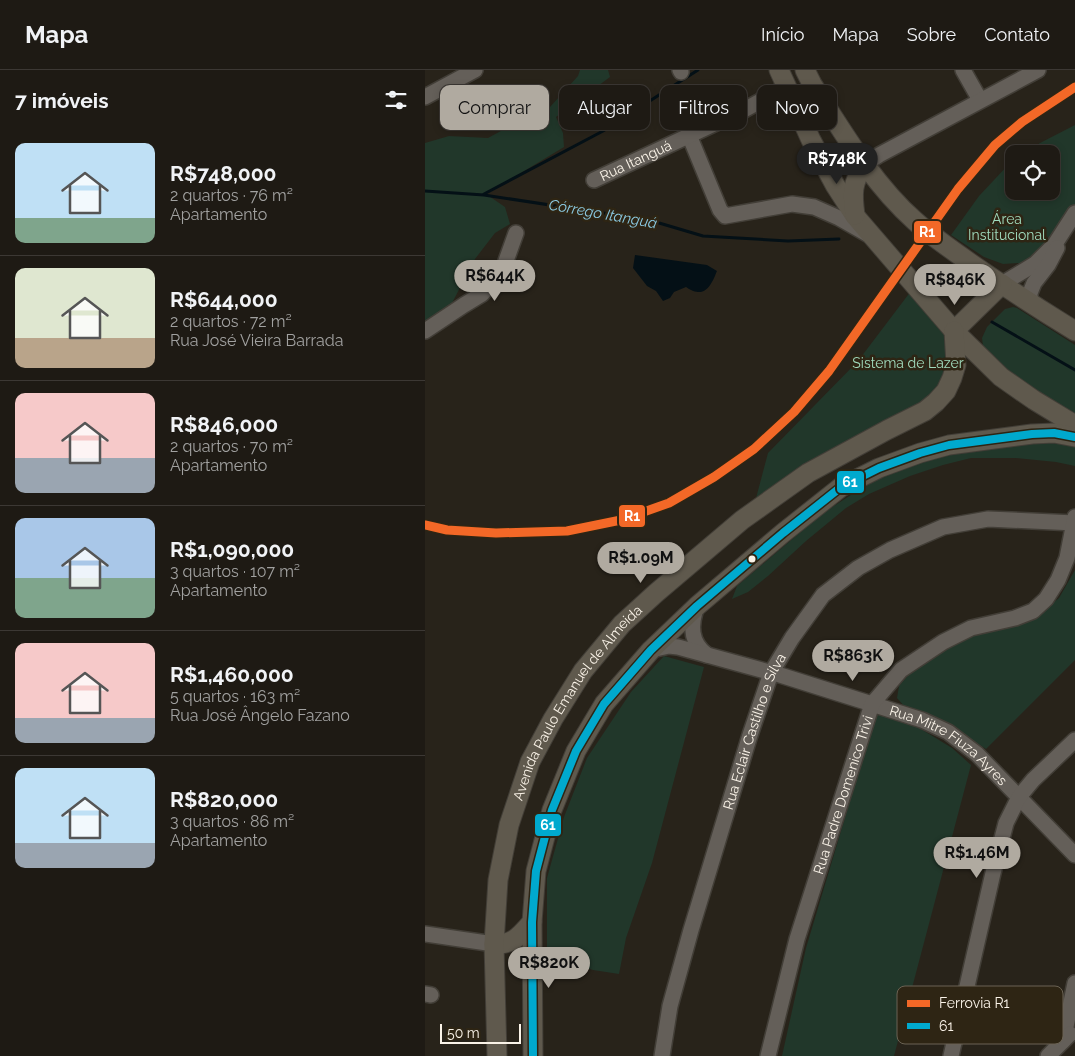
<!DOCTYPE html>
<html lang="pt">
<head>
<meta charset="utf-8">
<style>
	body { margin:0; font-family:Raleway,sans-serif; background:#26231d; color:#f1f3f6; height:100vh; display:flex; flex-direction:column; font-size:19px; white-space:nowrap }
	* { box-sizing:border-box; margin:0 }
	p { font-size:16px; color:#a1a1a0 }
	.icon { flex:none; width:28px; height:28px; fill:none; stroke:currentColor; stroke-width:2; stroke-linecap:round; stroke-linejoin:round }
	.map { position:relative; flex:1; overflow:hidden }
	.side { display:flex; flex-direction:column; background:#1e1a14; width:425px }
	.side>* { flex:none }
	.hud { position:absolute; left:15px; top:15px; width:475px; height:45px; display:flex; gap:10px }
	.buttons { position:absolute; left:580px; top:75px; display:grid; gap:10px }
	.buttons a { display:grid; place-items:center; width:55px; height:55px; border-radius:10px; background:#1e1a14; box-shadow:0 2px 8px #0003,0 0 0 1px #3c3834; font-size:25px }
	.scale { position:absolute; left:15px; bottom:12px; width:81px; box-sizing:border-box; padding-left:5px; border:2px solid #faf3e8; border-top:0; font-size:14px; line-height:18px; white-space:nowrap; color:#faf3e8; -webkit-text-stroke:4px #2e2514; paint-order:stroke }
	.price { position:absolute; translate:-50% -42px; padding:0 11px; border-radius:18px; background:#b0aaa0; color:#111; font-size:16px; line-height:32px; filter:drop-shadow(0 1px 2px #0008) }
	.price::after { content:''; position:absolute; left:50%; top:30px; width:15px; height:11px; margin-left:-8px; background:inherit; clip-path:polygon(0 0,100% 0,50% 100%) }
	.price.on { background:#222; color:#fff }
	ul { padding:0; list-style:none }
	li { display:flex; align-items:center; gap:15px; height:125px; padding:0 15px }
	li+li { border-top:1px solid #3c3834 }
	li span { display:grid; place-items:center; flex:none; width:140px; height:100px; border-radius:10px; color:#555 }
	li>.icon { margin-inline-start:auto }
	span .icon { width:60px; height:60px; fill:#fffc; stroke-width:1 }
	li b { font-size:21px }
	h2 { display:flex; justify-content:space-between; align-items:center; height:60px; padding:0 15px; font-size:21px }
	.tag { padding:0 18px; border-radius:10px; background:#1e1a14; box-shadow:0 2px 8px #0003,0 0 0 1px #3c3834; font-size:18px; line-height:45px }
	.tag.on { background:#b0aaa0; color:#111 }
	header { display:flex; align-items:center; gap:30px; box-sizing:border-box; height:70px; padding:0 25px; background:#1e1a14; border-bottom:1px solid #3c3834 }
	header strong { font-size:24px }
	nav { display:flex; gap:28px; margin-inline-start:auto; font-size:18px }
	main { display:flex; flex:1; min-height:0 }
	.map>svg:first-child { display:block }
	.green { fill:#21372a }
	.water { fill:#041016 }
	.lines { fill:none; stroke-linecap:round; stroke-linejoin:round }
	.stream { stroke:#041016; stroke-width:3 }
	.minor-casing { stroke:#423e37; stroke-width:18 }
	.major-casing { stroke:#423e37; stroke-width:21 }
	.minor { stroke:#645f59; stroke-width:15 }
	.major { stroke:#5f594d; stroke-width:19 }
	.bus-1-casing { stroke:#2e2514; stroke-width:11 }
	.bus-1 { stroke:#00a9ce; stroke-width:8 }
	.rail-1-casing { stroke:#2e2514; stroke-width:12 }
	.rail-1 { stroke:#f36827; stroke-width:9 }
	.bus-dot { fill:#faf3e8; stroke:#2e2514; stroke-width:2 }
	.labels { text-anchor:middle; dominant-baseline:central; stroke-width:5; stroke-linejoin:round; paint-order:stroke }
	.street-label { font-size:14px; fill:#faf3e8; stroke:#2e2514 }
	.park-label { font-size:14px; fill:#a1dcbe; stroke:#2e2514 }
	.water-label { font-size:15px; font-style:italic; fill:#8bcae2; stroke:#2e2514 }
	.key { fill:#2e2514; stroke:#6b6354; stroke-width:1 }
	.key-label { font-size:14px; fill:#faf3e8 }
	.line-badge { stroke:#2e2514; stroke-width:2 }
	.badge-label { font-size:14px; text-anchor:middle; font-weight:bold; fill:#fff }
</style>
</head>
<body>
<header>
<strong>Mapa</strong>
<nav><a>Início</a><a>Mapa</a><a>Sobre</a><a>Contato</a></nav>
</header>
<main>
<section class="side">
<h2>7 imóveis<svg class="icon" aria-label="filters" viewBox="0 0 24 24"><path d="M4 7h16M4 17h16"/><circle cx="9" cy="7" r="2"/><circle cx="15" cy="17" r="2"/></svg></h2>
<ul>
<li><span style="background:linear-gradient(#bfe0f5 75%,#7fa58c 0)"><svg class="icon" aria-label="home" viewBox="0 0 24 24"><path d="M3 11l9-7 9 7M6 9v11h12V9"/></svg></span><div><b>R$748,000</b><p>2 quartos · 76 m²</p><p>Apartamento</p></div></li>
<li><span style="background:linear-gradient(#dfe7d0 70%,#b9a48a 0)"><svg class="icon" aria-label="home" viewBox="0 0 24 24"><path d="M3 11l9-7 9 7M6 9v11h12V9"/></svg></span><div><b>R$644,000</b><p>2 quartos · 72 m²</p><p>Rua José Vieira Barrada</p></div></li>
<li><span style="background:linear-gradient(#f6c9c9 65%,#9aa5b1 0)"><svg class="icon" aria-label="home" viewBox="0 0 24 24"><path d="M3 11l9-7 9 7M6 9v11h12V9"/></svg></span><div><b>R$846,000</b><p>2 quartos · 70 m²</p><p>Apartamento</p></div></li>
<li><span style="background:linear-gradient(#a9c7e8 60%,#7fa58c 0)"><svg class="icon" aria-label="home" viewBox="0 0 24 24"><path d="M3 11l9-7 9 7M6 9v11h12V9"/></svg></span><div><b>R$1,090,000</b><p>3 quartos · 107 m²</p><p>Apartamento</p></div></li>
<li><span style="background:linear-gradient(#f6c9c9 75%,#9aa5b1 0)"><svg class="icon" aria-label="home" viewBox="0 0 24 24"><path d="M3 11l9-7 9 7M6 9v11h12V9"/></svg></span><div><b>R$1,460,000</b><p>5 quartos · 163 m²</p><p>Rua José Ângelo Fazano</p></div></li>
<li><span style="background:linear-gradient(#bfe0f5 75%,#9aa5b1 0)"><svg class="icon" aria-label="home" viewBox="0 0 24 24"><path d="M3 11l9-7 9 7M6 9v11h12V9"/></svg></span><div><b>R$820,000</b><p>3 quartos · 86 m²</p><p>Apartamento</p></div></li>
</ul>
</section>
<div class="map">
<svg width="650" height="986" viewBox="0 0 650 986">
	<rect width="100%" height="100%" fill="#28231a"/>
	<!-- green -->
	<g class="green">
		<polygon points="155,0 183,0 185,7 131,47 138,63 139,77 61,124 80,137 85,154 70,163 50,189 26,235 0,251 0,73 24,66 63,68 87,55 96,47 90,37 112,23 125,37 153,6"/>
		<polygon points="650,55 650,137 624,173 607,186 595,193 578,194 559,187 526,165 554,126 584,94 589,91 589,121 626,121 626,84 599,84 615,73"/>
		<polygon points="486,221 519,261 526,296 504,330 330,432 343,383 433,291"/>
		<polygon points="588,237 592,238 650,275 650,345 585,305 558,276 557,268 562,257 580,239"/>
		<polygon points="600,373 629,373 650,377 650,396 631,392 590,388 546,388 518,395 485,406 444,424 421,438 381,471 343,506 323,522 307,529 312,516 398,443 429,423 459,406 521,384"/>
		<polygon points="650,500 650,590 561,679 513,648 479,636 472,628 474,616 486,602 534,570 564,559 593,556 608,549 634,528"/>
		<polygon points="239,586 279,597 227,793 201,868 194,904 168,900 128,888 122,881 122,808 139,747 162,688 206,622"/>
		<polygon points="451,644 476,649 496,659 527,678 546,695 469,986 357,986 381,878"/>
	</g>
	<!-- water -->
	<path class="water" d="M210,185L282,195L292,201C289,208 284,223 273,222C269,222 264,219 261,217L249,222L245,228L238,231L231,221L222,216L208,198Z"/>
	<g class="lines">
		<!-- stream -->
		<g class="stream">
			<polyline points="0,121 59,125 224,150 278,166 363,171 414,169"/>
			<polyline points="59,124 178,61 273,0"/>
			<polyline points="567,252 650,300"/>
		</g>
		<!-- minor casing -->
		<g class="minor-casing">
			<g id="minor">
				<polyline points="255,0 256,2"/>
				<polyline points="538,0 555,30"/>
				<polyline points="0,27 50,0"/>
				<polyline points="264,65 295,140 300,146 367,134 389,137 414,148 442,164"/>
				<polyline points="439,95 454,85 613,0"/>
				<path id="s1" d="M169,110L319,40L361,17"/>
				<polyline points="577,214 610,194 630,174 650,143"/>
				<polyline points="605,233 605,223 609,213 623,195 632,178"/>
				<polyline points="0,261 39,235 57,224 77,202 91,163"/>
				<path d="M272,536C265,555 265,572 282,585"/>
				<path id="s2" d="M226,580L244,576L253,577L355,605L447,634L497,650L523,662L552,684L650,785"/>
				<polyline points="0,864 69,874"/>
				<polyline points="0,924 6,925"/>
				<polyline points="638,971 650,913"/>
				<path id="s3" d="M237,986L245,936L266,860L325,665L346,603L367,568L398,525L433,498L465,480L518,457L563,449L650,453"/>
				<path id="s4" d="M343,986L372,869L447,634L476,600L518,572L546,558L590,548L608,541L621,529L633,510L642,488L650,447"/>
				<polyline points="526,986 568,803 581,753 594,727 608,710 650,670"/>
				<polyline points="623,986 645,964"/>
			</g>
		</g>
		<!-- major casing -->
		<g class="major-casing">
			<g id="major">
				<polyline points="354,0 386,70 410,115 430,146 529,261 576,307 609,330 650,355"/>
				<path d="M380,0L387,14C417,61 448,114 490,151C511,170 534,185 557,201C588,222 619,242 650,261"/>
				<path d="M430,145C427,123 427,113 439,95"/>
				<polyline points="529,261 577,214"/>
				<path d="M69,874C89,875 95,865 107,852"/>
				<path id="s5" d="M72,986L69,874L73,810L84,755L105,692L128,649L158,601L197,554L231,523L317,450L383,403L462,360L500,341L511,332L521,321L527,308L531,295L529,261"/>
				<polyline points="108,986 107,852 111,801 127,740 151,681 179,634 226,580 272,536 358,463 416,417 454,398 495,383 524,375 607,364 629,363 650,367"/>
			</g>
		</g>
		<!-- minor -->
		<use href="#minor" class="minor"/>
		<!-- major -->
		<use href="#major" class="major"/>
		<!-- bus-1 casing -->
		<g class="bus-1-casing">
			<polyline id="bus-1" points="108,986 107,852 111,801 127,740 151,681 179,634 226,580 272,536 358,463 416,417 454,398 495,383 524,375 607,364 629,363 650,367"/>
		</g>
		<!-- bus-1 -->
		<use href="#bus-1" class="bus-1"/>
		<!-- rail-1 casing -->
		<g class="rail-1-casing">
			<polyline id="rail-1" points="0,455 22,460 71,463 142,461 196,450 244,433 289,407 329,379 369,342 404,301 533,119 570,75 597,52 650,17"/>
		</g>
		<!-- rail-1 -->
		<use href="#rail-1" class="rail-1"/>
	</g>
	<!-- markers -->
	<circle class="bus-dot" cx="327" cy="489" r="4.5"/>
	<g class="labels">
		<!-- street labels -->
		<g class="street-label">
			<text stroke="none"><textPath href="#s1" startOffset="46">Rua Itanguá</textPath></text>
			<text stroke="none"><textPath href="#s5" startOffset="374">Avenida Paulo Emanuel de Almeida</textPath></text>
			<text stroke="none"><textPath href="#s3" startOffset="338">Rua Eclair Castilho e Silva</textPath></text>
			<text stroke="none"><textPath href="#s2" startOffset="318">Rua Mitre Fiuza Ayres</textPath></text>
			<text stroke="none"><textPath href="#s4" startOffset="272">Rua Padre Domenico Trivi</textPath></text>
		</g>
		<!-- park labels -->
		<g class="park-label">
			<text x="582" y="149">Área<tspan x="582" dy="16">Institucional</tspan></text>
			<text x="483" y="293">Sistema de Lazer</text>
		</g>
		<!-- water labels -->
		<g class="water-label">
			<text transform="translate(178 144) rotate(10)">Córrego Itanguá</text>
		</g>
	</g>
	<!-- legend -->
	<rect x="472" y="916" width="166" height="58" rx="8" class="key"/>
	<rect x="482" y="930" width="23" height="7" fill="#f36827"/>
	<rect x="482" y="953" width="23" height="6" fill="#00a9ce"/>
	<g class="key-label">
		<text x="514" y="938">Ferrovia R1</text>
		<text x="514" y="961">61</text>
	</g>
	<g class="line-badge">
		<rect x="488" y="150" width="29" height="24" rx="5" fill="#f36827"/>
		<rect x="411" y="400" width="29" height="24" rx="5" fill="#00a9ce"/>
		<rect x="193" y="434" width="28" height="24" rx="5" fill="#f36827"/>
		<rect x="109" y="743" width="28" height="24" rx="5" fill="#00a9ce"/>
	</g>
	<g class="badge-label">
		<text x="502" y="167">R1</text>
		<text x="425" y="417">61</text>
		<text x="207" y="451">R1</text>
		<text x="123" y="760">61</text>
	</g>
</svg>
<div class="buttons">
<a><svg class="icon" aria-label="locate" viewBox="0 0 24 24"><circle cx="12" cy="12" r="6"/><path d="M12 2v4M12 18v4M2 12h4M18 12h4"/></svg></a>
</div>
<div class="scale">50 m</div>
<b class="price on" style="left:412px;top:115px">R$748K</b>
<b class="price" style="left:70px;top:232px">R$644K</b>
<b class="price" style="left:530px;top:236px">R$846K</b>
<b class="price" style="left:216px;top:514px">R$1.09M</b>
<b class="price" style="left:428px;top:612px">R$863K</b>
<b class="price" style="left:552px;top:809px">R$1.46M</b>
<b class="price" style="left:124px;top:919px">R$820K</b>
<div class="hud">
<a class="tag on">Comprar</a>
<a class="tag">Alugar</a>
<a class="tag">Filtros</a>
<a class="tag">Novo</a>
</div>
</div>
</main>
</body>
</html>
